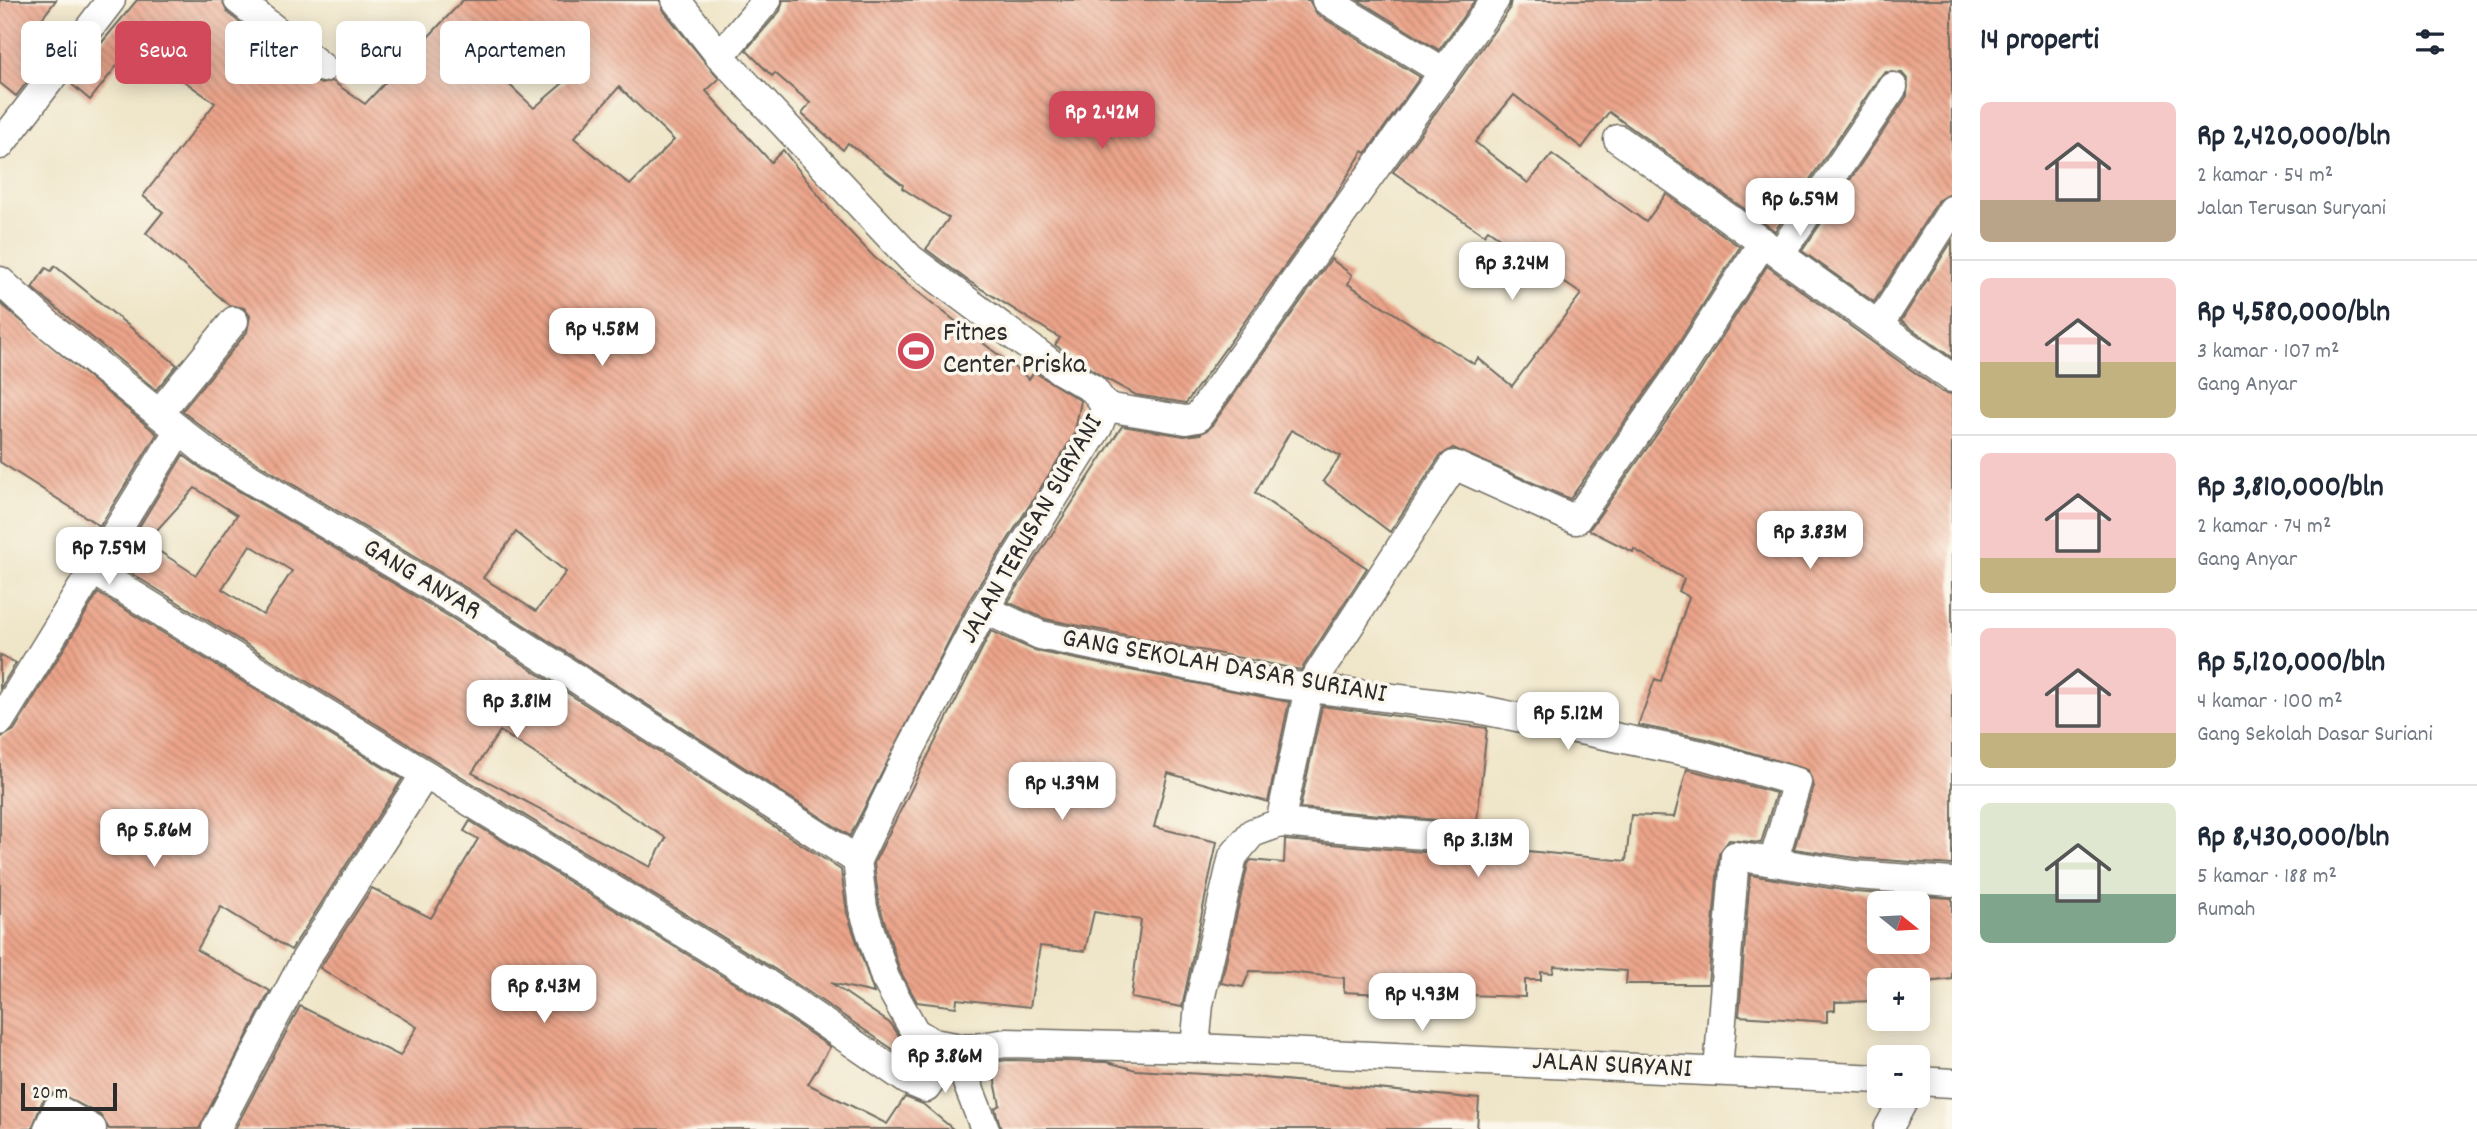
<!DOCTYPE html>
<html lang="id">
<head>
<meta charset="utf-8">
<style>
	body { margin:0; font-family:Dekko,sans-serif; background:#f6f6f7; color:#1f2937; height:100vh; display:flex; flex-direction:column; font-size:26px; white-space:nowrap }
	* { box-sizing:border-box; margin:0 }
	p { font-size:23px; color:#747a83 }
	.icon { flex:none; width:38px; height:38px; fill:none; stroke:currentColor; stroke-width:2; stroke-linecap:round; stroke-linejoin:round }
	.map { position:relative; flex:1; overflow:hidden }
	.drawer { display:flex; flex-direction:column; background:#fff; width:525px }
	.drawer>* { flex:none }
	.guide { position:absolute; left:21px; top:21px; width:665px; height:63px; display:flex; gap:14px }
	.needle { width:46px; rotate:108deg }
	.fabs { position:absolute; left:1867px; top:891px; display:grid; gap:14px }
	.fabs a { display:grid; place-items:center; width:63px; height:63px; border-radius:10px; background:#fff; box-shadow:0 4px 18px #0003; font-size:35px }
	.scale { position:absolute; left:21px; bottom:18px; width:96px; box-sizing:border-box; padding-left:7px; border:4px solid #2b2b2b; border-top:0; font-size:19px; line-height:24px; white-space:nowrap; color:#2b2b2b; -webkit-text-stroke:5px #fbf7ec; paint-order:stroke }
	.price { position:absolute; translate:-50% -60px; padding:0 16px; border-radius:14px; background:#fff; color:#222; font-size:23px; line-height:46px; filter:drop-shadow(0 2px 4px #0008) }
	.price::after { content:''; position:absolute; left:50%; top:42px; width:21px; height:16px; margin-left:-10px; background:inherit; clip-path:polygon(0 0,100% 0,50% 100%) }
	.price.active { background:#d1495b; color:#fff }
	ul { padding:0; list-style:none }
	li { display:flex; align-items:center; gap:21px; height:175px; padding:0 28px }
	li+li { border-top:2px solid #e0e1e3 }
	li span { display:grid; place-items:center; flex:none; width:196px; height:140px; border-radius:10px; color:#555 }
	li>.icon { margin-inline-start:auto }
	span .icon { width:84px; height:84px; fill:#fffc; stroke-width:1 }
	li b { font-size:30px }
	h2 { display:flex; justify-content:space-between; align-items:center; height:84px; padding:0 28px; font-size:30px }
	.chip { padding:0 24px; border-radius:10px; background:#fff; box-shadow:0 4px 18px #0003; font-size:24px; line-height:63px }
	.chip.active { background:#d1495b; color:#fff }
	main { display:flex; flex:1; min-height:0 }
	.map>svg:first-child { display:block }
	.building { fill:url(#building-back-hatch); fill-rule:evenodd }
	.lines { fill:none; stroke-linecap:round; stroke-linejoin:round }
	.minor-casing { stroke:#706c62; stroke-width:31 }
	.minor { stroke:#fff; stroke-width:28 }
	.labels { text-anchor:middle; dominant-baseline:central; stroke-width:7; stroke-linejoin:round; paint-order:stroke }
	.poi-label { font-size:28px; fill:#2b2b2b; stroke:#fbf7ec; text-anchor:start }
	.street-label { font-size:28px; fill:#2b2b2b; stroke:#fbf7ec }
</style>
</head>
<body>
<main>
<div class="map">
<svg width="1952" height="1129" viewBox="0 0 1952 1129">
	<defs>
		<pattern id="building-back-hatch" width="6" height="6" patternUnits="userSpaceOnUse" patternTransform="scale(1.75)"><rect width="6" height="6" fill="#eca48a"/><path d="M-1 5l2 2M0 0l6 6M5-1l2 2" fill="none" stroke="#bf8671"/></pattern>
	</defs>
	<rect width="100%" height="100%" fill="#fbf7ec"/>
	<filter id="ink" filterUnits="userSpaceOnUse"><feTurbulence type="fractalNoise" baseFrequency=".0143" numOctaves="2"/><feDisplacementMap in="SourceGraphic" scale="14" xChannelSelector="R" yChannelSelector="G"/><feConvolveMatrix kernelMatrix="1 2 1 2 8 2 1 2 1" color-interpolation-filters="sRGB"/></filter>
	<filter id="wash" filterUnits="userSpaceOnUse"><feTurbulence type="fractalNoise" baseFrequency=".00686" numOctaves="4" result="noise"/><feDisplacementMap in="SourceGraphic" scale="28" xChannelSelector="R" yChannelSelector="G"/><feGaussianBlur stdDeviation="1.57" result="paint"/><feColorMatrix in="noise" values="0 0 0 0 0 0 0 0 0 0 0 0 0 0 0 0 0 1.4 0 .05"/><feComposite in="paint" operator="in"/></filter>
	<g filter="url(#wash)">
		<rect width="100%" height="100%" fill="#efe5c8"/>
		<g id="blocks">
			<!-- building -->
			<g class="building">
				<polygon points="0,0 56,0 34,29 55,46 16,96 0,83"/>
				<path d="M137,0H222L227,12L256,36L253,40L307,81L309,78L321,84L332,81L365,104L463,0H660L663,10L719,79L706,91L771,162L783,150L835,216L875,258L1029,379L1034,372L1081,401L1074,435L969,601L850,836L473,592L220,441L182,411L247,332L250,316L244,308L229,305L146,233L163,212L143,196L215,103L133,45L90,100L69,82ZM540,36L577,71L534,108L499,75ZM619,87L674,140L630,185L574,138ZM516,532L566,572L536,611L483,578Z"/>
				<polygon points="783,0 1309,0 1317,14 1420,77 1366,153 1363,151 1333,199 1186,403 1136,395 1106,379 1055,345 1060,338 967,280 926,249 949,218 902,188 903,185 848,143 843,150 802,114 810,103 775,73 772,76 746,50 780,11"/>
				<polygon points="1358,0 1475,0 1439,50"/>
				<polygon points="1511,0 1952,0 1952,193 1938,201 1874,302 1802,251 1907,96 1908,80 1902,73 1886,72 1879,78 1775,231 1609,112 1582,148 1514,95 1475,142 1528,183 1552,154 1646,222 1666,194 1740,247 1659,373 1570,499 1453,448 1440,456 1390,532 1323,481 1341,456 1291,430 1255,493 1367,568 1301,670 1045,619 1008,602 1122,426 1184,436 1200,434 1210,428 1331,259 1352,275 1348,284 1474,364 1478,358 1512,386 1581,294 1488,230 1484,235 1393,172 1509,10"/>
				<polygon points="1952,241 1952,358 1901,321"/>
				<polygon points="55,266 177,365 156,390 32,288 46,268 51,271"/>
				<polygon points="1767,266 1942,392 1952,394 1952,865 1857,858 1794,849 1813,787 1808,770 1707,739 1638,725 1655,679 1661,681 1689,597 1679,591 1684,579 1634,549 1633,552 1589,530 1687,392"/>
				<polygon points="0,303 157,434 100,526 0,462"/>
				<path d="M183,455L202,469L455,620L841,870L847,913L874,993L831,983L891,1024L906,1046L926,1058L919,1067L776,970L132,574L151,546L196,575L237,515L195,488L137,552L128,545ZM250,545L292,571L263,615L222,589ZM500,731L666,838L650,867L472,773Z"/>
				<polygon points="98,593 402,779 291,950 221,907 197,950 270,991 199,1129 109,1129 100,1115 57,1092 48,1095 42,1102 32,1129 0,1129 0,738 14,730"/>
				<polygon points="991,631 1036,651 1289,702 1268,802 1168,773 1154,827 1217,842 1182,1007 1131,998 1141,920 1094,912 1085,951 1040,946 1030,1007 957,999 956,1007 917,1002 900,971 879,904 874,863"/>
				<polygon points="0,655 16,663 0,689"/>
				<polygon points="1322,706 1487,728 1475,839 1519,842 1518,850 1626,861 1631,815 1674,817 1687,769 1776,793 1761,843 1729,840 1719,854 1708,984 1626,984 1627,971 1554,966 1553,973 1541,972 1541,980 1525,980 1525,997 1468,995 1468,999 1344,992 1344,978 1288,972 1250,971 1243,987 1221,983 1248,864 1251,860 1284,863 1285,840 1446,854 1461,846 1462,831 1449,821 1300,808"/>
				<polygon points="470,821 758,998 830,1047 808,1084 887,1124 905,1097 923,1104 953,1129 235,1129 300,1006 400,1056 417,1027 320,968 372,888 431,918 478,839 464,831"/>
				<path d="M1750,875L1854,892L1952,898V979L1918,983V980H1880V1001L1835,1002V1010L1827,1011V1022L1739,1016ZM1880,903H1918V942H1880Z"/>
				<polygon points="1008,1060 1107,1062 1136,1070 1253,1077 1479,1099 1477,1129 1001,1129 995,1108 1000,1105 993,1072 999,1072 998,1061"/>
			</g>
		</g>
	</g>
	<g filter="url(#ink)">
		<use href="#blocks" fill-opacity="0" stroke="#706c62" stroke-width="2"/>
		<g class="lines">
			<!-- minor casing -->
			<g class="minor-casing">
				<g id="minor">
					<polyline points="238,0 323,68"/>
					<polyline points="676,0 720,56 911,259 1060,370 1093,389 1106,407 1098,427 984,609 907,756 857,860 863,908 885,978 915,1032 933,1043 967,1049 1007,1043 1195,1048 1880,1079"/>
					<polyline points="1326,0 1444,72"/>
					<polyline points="720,56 767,0"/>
					<polyline points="1618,139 1952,378"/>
					<polyline points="0,145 111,0"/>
					<polyline points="1780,254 1893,87"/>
					<polyline points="0,281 50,326 210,455 464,606 857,860"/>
					<polyline points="1879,325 1952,210"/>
					<polyline points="1106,407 1186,420 1197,418 1495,0"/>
					<polyline points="159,413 234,321"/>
					<polyline points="91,569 767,984 907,1080 926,1088 954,1048"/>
					<polyline points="984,609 1040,635 1278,684 1473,708 1702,755 1797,782 1773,862"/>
					<polyline points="0,721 179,430"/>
					<polyline points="1280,823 1309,688 1454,465 1576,520 1673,382 1763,242"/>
					<polyline points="1195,1048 1199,1004 1233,856 1252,833 1280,823 1447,837"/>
					<polyline points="967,1049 967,1083 985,1129"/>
					<polyline points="1718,1071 1735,856 1855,875 1952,882"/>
					<polyline points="1918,1081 1952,1083"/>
					<polyline points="48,1129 57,1109 92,1129"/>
					<polyline points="216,1129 306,958 424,776"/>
					<polyline points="1888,1129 1906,1096"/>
				</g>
			</g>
			<!-- minor -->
			<use href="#minor" class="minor"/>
		</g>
	</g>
	<!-- icons -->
	<defs>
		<g id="stadium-disc" transform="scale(2.0125)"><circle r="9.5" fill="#d1495b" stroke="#fbf7ec"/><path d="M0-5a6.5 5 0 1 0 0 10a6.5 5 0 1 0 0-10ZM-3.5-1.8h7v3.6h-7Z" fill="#fff"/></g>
	</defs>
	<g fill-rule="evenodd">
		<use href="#stadium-disc" x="916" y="351"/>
	</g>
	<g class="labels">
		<!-- poi labels -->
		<g class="poi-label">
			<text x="943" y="335">Fitnes<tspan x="943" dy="32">Center Priska</tspan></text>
		</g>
		<!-- street labels -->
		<g class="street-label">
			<text transform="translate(1033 530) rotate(-60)">JALAN TERUSAN SURYANI</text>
			<text transform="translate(421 581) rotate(31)">GANG ANYAR</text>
			<text transform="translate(1224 668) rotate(10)">GANG SEKOLAH DASAR SURIANI</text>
			<text transform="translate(1612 1067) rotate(3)">JALAN SURYANI</text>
		</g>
	</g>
</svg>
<div class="fabs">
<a><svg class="needle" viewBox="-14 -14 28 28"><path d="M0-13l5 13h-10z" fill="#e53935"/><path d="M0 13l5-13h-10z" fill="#747a83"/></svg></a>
<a>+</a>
<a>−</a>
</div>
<div class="scale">20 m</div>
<b class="price active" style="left:1102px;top:151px">Rp 2.42M</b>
<b class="price" style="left:1800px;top:238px">Rp 6.59M</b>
<b class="price" style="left:1512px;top:302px">Rp 3.24M</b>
<b class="price" style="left:602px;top:368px">Rp 4.58M</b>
<b class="price" style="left:1810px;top:571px">Rp 3.83M</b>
<b class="price" style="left:109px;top:587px">Rp 7.59M</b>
<b class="price" style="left:517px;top:740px">Rp 3.81M</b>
<b class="price" style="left:1568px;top:752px">Rp 5.12M</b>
<b class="price" style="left:1062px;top:822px">Rp 4.39M</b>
<b class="price" style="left:154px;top:869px">Rp 5.86M</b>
<b class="price" style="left:1478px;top:879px">Rp 3.13M</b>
<b class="price" style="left:544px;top:1025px">Rp 8.43M</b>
<b class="price" style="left:1422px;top:1033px">Rp 4.93M</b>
<b class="price" style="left:945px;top:1095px">Rp 3.86M</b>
<div class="guide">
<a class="chip">Beli</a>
<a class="chip active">Sewa</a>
<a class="chip">Filter</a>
<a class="chip">Baru</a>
<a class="chip">Apartemen</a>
</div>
</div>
<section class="drawer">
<h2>14 properti<svg class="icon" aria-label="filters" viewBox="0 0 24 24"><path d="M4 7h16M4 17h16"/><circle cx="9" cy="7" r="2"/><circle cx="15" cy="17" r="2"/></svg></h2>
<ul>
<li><span style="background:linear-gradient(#f6c9c9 70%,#b9a48a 0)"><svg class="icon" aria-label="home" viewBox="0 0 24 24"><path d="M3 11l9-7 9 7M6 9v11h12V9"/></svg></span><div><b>Rp 2,420,000/bln</b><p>2 kamar · 54 m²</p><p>Jalan Terusan Suryani</p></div></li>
<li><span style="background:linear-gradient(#f6c9c9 60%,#c2b280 0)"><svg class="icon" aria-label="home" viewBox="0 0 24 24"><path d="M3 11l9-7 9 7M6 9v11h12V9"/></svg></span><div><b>Rp 4,580,000/bln</b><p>3 kamar · 107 m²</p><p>Gang Anyar</p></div></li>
<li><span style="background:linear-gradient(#f6c9c9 75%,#c2b280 0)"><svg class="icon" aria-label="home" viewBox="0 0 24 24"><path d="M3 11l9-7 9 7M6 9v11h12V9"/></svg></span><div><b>Rp 3,810,000/bln</b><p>2 kamar · 74 m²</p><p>Gang Anyar</p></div></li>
<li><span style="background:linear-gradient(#f6c9c9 75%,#c2b280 0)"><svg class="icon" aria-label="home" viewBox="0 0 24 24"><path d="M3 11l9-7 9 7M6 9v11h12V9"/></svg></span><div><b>Rp 5,120,000/bln</b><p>4 kamar · 100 m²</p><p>Gang Sekolah Dasar Suriani</p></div></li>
<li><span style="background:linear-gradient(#dfe7d0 65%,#7fa58c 0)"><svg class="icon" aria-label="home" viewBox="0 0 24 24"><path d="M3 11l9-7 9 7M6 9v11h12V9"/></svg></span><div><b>Rp 8,430,000/bln</b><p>5 kamar · 188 m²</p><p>Rumah</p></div></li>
</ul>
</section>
</main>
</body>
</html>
